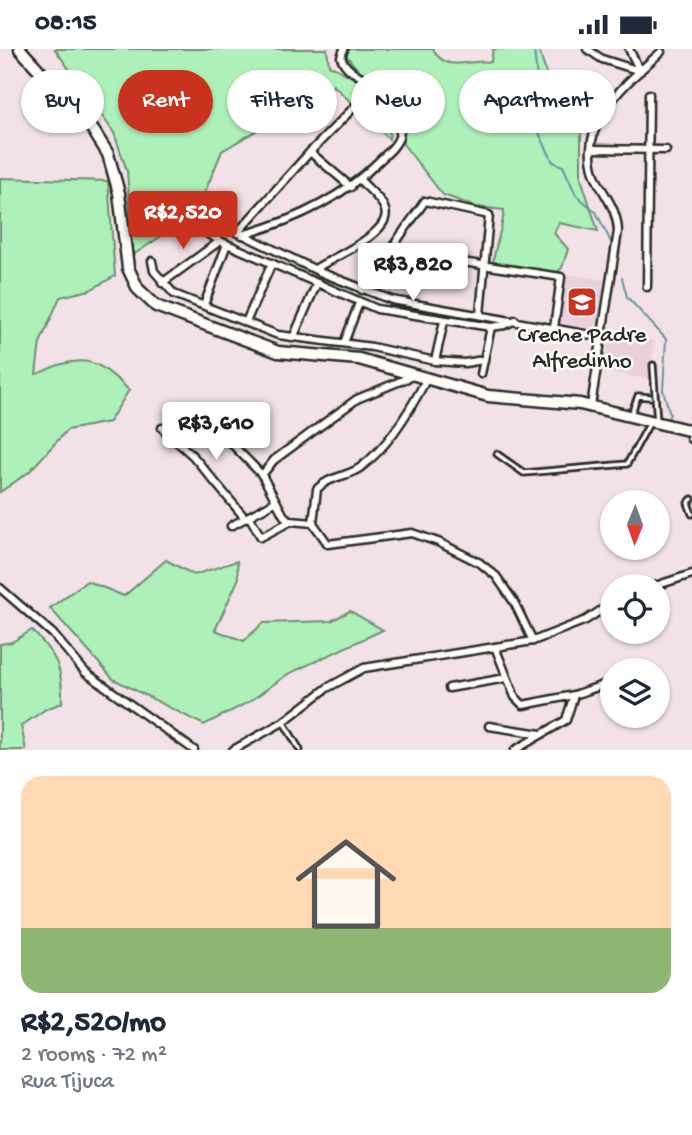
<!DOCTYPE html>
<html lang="en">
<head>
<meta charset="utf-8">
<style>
	body { margin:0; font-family:"Gochi Hand",sans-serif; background:#f2f2f3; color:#1f2937; height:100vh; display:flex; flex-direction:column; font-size:26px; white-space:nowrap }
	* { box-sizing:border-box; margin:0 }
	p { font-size:23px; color:#747a83 }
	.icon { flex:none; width:38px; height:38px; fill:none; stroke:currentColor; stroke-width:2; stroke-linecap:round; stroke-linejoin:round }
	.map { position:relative; height:701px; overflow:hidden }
	.side { display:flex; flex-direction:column; background:#fff; flex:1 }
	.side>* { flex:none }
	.guide { position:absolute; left:21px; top:21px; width:651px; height:63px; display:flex; gap:14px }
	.needle { width:46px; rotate:181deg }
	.controls { position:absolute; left:600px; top:441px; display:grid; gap:14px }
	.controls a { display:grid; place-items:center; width:70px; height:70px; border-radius:50%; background:#fff; box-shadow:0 2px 5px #0004; font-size:35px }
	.price { position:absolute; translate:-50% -60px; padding:0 16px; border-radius:7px; background:#fff; color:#222; font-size:23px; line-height:46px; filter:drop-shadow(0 2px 4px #0008) }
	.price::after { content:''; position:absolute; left:50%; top:42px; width:21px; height:16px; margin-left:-10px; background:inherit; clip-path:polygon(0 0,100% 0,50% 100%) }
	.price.current { background:#c8321e; color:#fff }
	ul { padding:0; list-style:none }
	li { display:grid; align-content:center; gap:14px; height:371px; padding:0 21px }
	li+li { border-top:2px solid #e0e1e3 }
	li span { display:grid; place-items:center; height:217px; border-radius:21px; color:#555 }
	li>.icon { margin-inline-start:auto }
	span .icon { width:126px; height:126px; fill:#fffc; stroke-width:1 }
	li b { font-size:30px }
	.tag { padding:0 24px; border-radius:32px; background:#fff; box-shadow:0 2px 5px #0004; font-size:24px; line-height:63px }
	.tag.current { background:#c8321e; color:#fff }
	.status { display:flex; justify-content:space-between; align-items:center; height:49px; padding:0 35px; background:#fff; direction:ltr }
	.status svg { height:19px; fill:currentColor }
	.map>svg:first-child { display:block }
	.built { fill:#ebd0dc }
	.green { fill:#aef0ba; stroke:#6c8e72; stroke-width:2 }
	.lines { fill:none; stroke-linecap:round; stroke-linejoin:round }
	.stream { stroke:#65959c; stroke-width:2 }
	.service-casing { stroke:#2b2b2b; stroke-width:9 }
	.minor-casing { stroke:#2b2b2b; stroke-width:11 }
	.tertiary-casing { stroke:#2b2b2b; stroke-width:13 }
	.primary-casing { stroke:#2b2b2b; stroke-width:15 }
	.service { stroke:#fdfcf7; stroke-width:3.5 }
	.minor { stroke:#fdfcf7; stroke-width:6 }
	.tertiary { stroke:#fdfcf7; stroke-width:8 }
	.primary { stroke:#fdfcf7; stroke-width:10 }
	.labels { text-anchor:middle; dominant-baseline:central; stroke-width:5; stroke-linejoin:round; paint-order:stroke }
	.poi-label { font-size:23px; fill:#2b2b2b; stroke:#fdfcf7 }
</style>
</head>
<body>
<div class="status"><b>08:15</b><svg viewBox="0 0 49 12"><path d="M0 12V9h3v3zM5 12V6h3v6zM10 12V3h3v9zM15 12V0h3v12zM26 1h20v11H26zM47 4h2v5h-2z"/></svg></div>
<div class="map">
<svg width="692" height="701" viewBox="0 0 692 701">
	<rect width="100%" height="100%" fill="#f2e2e7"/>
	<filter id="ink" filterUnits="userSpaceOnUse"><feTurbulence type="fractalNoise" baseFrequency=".0143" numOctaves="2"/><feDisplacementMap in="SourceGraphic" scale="14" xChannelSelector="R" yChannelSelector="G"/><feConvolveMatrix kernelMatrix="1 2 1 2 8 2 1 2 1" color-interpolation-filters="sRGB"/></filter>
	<g filter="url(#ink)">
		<!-- built -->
		<g class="built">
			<polygon points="565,225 606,231 600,276 596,275 595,280 558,274"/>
			<polygon points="611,283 655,292 652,311 659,314 657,332 603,322"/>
		</g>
		<!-- green -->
		<g class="green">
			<path d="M55,0H327L329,16C362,33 395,47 389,90L333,36L311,66L263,78L222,102L204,145L171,163L169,182L133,206L127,122L114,84Z"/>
			<path d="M350,0H433C446,26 471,9 491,13L493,0H539L547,28L581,62V129L598,182L559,174L554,184L568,200L562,219L557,223L493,214C495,195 503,179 504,161L477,158L443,146L403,95L401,64L397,51L388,36L358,21L345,5Z"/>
			<path d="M0,129L108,132L115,227L90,241L60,248L40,294L36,325C44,323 53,317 62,315C94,306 106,320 129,341L109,373L67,381L29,423L0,443Z"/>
			<polygon points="166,511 194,526 237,512 238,531 215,581 244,592 263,574 331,572 350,562 383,581 288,625 249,653 204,676 113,630 50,559 87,532 124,547"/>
			<path d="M32,581C56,607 63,617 62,654L46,660L21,677L26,701H0V595L12,593Z"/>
		</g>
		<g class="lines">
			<!-- stream -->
			<g class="stream">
				<polyline points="534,0 537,30 527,59 553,113 563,117 576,146 596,163 611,193"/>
				<polyline points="622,229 627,248 666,290 663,341 670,365 668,370"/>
			</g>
			<!-- service casing -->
			<g class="service-casing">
				<g id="service">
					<polyline points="653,316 657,373"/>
					<polyline points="631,365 638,347 650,348"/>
					<polyline points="497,405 524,424 627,415 649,375"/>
					<polyline points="692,450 688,454 692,465"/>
					<polyline points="284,674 300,701"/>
				</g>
			</g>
			<!-- minor casing -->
			<g class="minor-casing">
				<g id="minor">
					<polyline points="587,0 602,10 640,22"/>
					<polyline points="629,0 640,22"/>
					<polyline points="592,100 666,101"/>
					<polyline points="310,103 351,138"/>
					<polyline points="237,184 310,103 377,35"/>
					<path d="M242,186C293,172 341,150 378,113C385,106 396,98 399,88C402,76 399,63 393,52C382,31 348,30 341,8L344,0"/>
					<polyline points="390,202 561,228 554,279"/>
					<polyline points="152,212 154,222 174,245 278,286 372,298 435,312 465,314 483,311"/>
					<path d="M315,220C331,209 393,184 385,161C382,150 368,140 360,131"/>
					<polyline points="162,234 220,192"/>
					<polyline points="647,238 649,45"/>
					<polyline points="362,241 425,152 489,166 480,266"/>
					<polyline points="204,256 227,195"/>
					<polyline points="515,271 505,276 491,278 377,260 220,192 205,183 203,174 208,170 219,174 322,224 392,251 602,288"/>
					<polyline points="246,273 272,214"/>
					<polyline points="293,289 317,234"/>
					<polyline points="344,294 359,254"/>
					<polyline points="435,312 444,272"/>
					<polyline points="481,325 491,278"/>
					<path d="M427,329C412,358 388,398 361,418C348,428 329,427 317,440L313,474L328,495L412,484L438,493L480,514L496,527L514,553L533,592"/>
					<path d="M591,357L618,182C617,161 607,150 598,133C571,78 625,35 661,3"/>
					<polyline points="196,358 262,426 284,467 291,472 313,474"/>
					<polyline points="162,379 193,407 245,469"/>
					<polyline points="262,426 274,411 357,350 415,326"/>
					<polyline points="249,467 261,488 291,472"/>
					<polyline points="231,477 275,453"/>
					<polyline points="655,537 692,525"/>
					<polyline points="0,539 53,585 85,623 194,701"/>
					<polyline points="495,598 515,648 523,656 574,646 612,633"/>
					<polyline points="449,639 506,629"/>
					<polyline points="489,677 541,685"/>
					<polyline points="233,701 283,673 327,639 364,619 533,592 586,571 612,554"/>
					<polyline points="515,701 566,671 574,646"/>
				</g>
			</g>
			<!-- tertiary casing -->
			<g class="tertiary-casing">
				<polyline id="tertiary" points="691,389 692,388"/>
			</g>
			<!-- primary casing -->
			<g class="primary-casing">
				<polyline id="primary" points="20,0 93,81 108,105 119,144 128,219 138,240 156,257 278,303 359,310 488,347 580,355 692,382"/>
			</g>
			<!-- service -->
			<use href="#service" class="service"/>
			<!-- minor -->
			<use href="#minor" class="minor"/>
			<!-- tertiary -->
			<use href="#tertiary" class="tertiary"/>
			<!-- primary -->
			<use href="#primary" class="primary"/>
		</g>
	</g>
	<!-- icons -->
	<defs>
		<g id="school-square" transform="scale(1.575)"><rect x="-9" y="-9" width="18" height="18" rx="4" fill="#c8321e" stroke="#fdfcf7"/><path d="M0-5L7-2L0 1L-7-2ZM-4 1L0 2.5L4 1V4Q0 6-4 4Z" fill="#fff"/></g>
	</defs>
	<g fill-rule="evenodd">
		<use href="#school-square" x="582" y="253"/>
	</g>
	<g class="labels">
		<!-- poi labels -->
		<g class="poi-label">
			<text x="582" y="287">Creche Padre<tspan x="582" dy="26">Alfredinho</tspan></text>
		</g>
	</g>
</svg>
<div class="controls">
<a><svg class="needle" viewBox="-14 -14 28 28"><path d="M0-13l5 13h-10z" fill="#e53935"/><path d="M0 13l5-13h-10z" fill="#747a83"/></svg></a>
<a><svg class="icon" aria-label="locate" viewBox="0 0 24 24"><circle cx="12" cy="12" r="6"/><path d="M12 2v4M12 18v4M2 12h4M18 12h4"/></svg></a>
<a><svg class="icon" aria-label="layers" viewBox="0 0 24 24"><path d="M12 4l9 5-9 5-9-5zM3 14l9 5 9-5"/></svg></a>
</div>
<b class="price current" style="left:183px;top:202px">R$2,520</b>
<b class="price" style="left:413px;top:254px">R$3,820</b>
<b class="price" style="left:216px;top:413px">R$3,610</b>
<div class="guide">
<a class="tag">Buy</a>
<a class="tag current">Rent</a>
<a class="tag">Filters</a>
<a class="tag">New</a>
<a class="tag">Apartment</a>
</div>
</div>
<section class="side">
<ul>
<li><span style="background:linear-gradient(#ffd9b3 70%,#8fb573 0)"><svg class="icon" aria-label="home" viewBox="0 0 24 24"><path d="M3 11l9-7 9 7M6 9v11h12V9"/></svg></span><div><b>R$2,520/mo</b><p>2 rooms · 72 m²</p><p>Rua Tijuca</p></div></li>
</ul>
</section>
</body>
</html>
